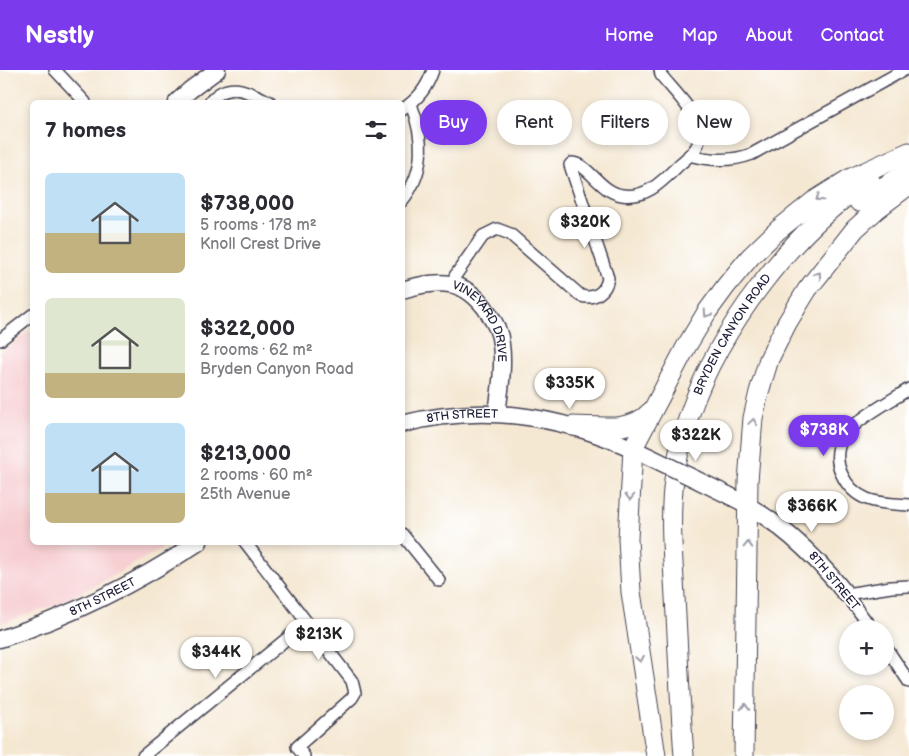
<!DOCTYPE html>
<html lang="en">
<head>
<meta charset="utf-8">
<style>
	body { margin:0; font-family:"Balsamiq Sans",sans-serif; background:#f2f2f3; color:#2b2b33; height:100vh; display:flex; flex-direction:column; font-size:19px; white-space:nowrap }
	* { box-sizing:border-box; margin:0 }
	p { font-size:16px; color:#7c7c81 }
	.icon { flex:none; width:28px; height:28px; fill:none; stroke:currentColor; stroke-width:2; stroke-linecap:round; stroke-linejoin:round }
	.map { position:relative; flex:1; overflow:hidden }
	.panel { position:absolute; left:30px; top:30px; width:375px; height:445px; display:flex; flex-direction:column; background:#fff; border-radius:8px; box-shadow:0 2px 8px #0003 }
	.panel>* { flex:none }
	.guide { position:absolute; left:420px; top:30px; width:414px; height:45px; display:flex; gap:10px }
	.fabs { position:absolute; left:839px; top:550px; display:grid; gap:10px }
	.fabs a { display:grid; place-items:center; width:55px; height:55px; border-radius:50%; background:#fff; box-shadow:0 2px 8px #0003; font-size:25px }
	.price { position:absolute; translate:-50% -42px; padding:0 11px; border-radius:18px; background:#fff; color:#222; font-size:16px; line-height:32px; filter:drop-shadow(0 1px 2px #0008) }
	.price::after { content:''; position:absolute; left:50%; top:30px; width:15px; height:11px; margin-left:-8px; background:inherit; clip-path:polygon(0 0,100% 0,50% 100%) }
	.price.selected { background:#7c3aed; color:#fff }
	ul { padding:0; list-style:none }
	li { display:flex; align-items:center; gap:15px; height:125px; padding:0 15px }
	li span { display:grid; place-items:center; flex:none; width:140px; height:100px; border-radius:8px; color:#555 }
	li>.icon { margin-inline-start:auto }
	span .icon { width:60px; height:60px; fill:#fffc; stroke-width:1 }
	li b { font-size:21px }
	h2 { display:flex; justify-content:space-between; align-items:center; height:60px; padding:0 15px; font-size:21px }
	.pill { padding:0 18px; border-radius:22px; background:#fff; box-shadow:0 2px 8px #0003; font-size:18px; line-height:45px }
	.pill.selected { background:#7c3aed; color:#fff }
	header { display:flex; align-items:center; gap:30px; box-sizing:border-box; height:70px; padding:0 25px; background:#7c3aed; color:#fff }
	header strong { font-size:24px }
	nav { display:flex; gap:28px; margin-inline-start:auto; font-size:18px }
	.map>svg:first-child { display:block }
	.built { fill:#f7cfd2 }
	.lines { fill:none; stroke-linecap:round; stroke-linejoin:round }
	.street-casing { stroke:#424052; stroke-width:14 }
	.secondary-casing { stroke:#424052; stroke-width:19 }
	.primary-casing { stroke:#424052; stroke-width:21 }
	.street { stroke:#fff; stroke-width:11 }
	.secondary { stroke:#fff; stroke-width:16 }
	.primary { stroke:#fff; stroke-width:19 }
	.secondary-bridge-casing { stroke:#424052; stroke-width:19; stroke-linecap:butt }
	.secondary-bridge { stroke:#fff; stroke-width:16 }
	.oneway { stroke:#9c9ca7 }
	.labels { text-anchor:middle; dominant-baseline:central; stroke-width:4; stroke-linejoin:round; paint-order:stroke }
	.street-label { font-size:12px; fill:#22223b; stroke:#fff }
</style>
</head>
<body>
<header>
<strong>Nestly</strong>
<nav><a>Home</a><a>Map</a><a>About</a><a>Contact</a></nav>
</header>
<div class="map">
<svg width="909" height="686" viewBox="0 0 909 686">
	<rect width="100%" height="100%" fill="#fff"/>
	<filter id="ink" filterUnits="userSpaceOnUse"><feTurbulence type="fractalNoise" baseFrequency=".02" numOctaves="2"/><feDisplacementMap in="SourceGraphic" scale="10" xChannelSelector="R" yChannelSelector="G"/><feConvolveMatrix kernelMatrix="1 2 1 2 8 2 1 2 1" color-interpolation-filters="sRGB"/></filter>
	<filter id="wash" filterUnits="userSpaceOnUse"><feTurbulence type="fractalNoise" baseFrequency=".0096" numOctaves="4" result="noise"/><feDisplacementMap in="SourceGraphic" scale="20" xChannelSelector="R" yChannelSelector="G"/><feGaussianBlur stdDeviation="1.12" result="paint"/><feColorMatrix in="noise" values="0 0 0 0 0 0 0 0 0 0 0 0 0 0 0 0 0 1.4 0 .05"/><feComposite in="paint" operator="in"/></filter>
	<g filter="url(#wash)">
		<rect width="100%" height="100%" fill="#f5e8d3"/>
		<!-- built -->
		<polygon class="built" points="28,262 32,262 32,472 172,473 105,510 55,535 0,554 0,283"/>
	</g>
	<g filter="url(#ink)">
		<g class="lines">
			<!-- street casing -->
			<g class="street-casing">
				<g id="street">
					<polyline points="55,0 85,32"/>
					<path d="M210,32C228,9 249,22 270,32"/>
					<path d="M402,40C418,29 427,18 433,0"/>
					<path d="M689,85C711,91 731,92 752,84L904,0"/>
					<path d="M402,131C426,101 424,69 411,34"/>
					<path d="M454,213L455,206L483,166L497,159L510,164L581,226C595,230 606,221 608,208L570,95L572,93C589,94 600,122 622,125C648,129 664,109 680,94C687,88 695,82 698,74C700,69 699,63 698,58C696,42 672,19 661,5L660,0"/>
					<polyline points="0,270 32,245"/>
					<path d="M909,319C892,330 851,352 842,369C830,392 845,420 867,429C880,434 896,434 909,435"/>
					<polyline points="402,464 439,510"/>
					<polyline points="245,472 352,611 355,623 352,628 297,677 304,686"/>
					<polyline points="872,559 846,524 891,517 909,516"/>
					<polyline points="885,576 909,612"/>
					<polyline points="143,686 306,553"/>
				</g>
			</g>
			<!-- secondary casing -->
			<g class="secondary-casing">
				<g id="secondary">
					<polyline points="177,32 190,20 217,0"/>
					<path id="s1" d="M402,220C439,209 465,208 488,242C494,252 500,261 501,274C504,296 500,321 497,343"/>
					<path id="s2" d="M402,354C490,331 572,348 652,388"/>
					<path d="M726,424C776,448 812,482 846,524"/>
					<path id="s3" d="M0,569C71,546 137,513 199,472"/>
				</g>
			</g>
			<!-- primary casing -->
			<g class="primary-casing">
				<g id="primary">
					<polyline points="859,132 909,101"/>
					<path d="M573,356C599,356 631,363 650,342"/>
					<polyline points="656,686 631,522 628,469 633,378 686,277 707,242 726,216 750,187 778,160 814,131 849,109 909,82"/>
					<path id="s4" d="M684,686C680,633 678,580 675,527C673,489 669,448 674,410C677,388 682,365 690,343C719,259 794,158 870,110"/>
					<polyline points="744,686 748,411 753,348 759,322 769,289 787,253 807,220 855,159 877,139 909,115"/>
				</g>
			</g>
			<!-- street -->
			<use href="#street" class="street"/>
			<!-- secondary -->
			<use href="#secondary" class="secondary"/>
			<!-- primary -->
			<use href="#primary" class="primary"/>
			<!-- secondary-bridge casing -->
			<g class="secondary-bridge-casing">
				<polyline id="secondary-bridge" points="652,388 726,424"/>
			</g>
			<!-- secondary-bridge -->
			<use href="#secondary-bridge" class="secondary-bridge"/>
		</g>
		<!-- one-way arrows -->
		<defs><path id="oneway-chevron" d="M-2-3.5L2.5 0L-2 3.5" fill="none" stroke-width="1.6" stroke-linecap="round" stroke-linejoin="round" transform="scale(1.25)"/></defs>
		<g class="oneway">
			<use href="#oneway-chevron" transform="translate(819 128) rotate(146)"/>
			<use href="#oneway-chevron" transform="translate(818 205) rotate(-53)"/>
			<use href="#oneway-chevron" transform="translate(707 244) rotate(123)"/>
			<use href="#oneway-chevron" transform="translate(753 352) rotate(-82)"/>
			<use href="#oneway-chevron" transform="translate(630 427) rotate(90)"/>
			<use href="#oneway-chevron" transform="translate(748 475) rotate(-89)"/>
			<use href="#oneway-chevron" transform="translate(640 589) rotate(81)"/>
			<use href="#oneway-chevron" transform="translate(745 637) rotate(-89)"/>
		</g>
	</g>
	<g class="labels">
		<!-- street labels -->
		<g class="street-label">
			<text stroke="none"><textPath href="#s1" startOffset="101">VINEYARD DRIVE</textPath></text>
			<text stroke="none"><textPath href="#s4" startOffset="435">BRYDEN CANYON ROAD</textPath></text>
			<text stroke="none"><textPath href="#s2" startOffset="61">8TH STREET</textPath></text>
			<text transform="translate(834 511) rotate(50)">8TH STREET</text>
			<text stroke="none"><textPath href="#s3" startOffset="111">8TH STREET</textPath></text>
		</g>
	</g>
</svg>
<div class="fabs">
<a>+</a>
<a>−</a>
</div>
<b class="price" style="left:585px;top:179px">$320K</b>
<b class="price" style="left:570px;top:340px">$335K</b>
<b class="price selected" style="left:824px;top:387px">$738K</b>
<b class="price" style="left:696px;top:392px">$322K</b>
<b class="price" style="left:812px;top:463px">$366K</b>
<b class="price" style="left:319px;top:591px">$213K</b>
<b class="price" style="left:216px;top:609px">$344K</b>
<div class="guide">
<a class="pill selected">Buy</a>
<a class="pill">Rent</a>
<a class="pill">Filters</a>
<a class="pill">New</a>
</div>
<section class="panel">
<h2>7 homes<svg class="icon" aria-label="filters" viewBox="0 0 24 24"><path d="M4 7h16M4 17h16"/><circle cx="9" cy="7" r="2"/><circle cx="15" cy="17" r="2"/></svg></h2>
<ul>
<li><span style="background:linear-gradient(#bfe0f5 60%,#c2b280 0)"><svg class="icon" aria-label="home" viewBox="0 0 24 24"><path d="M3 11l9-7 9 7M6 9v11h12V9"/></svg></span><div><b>$738,000</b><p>5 rooms · 178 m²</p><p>Knoll Crest Drive</p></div></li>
<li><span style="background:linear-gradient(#dfe7d0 75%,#c2b280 0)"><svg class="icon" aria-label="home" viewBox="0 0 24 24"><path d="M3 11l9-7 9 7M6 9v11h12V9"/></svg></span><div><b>$322,000</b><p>2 rooms · 62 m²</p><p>Bryden Canyon Road</p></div></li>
<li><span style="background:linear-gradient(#bfe0f5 70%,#c2b280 0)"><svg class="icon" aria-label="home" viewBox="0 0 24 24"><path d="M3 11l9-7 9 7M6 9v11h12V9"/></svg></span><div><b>$213,000</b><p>2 rooms · 60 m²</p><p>25th Avenue</p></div></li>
</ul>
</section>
</div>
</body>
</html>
